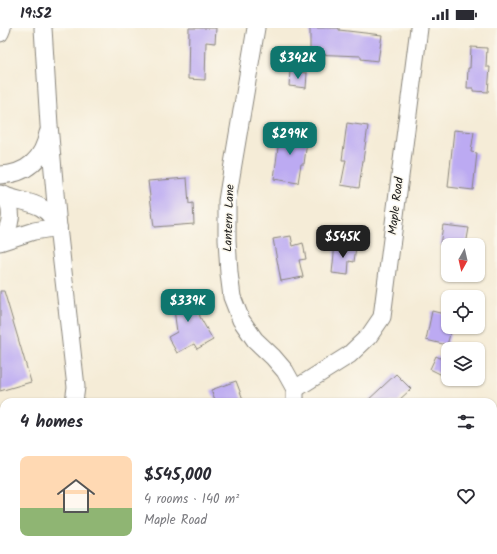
<!DOCTYPE html>
<html lang="en">
<head>
<meta charset="utf-8">
<style>
	body { margin:0; font-family:Kalam,sans-serif; background:#f7f7f7; color:#2b2b33; height:100vh; display:flex; flex-direction:column; font-size:15px; white-space:nowrap }
	* { box-sizing:border-box; margin:0 }
	p { font-size:13px; color:#7c7c81 }
	.icon { flex:none; width:22px; height:22px; fill:none; stroke:currentColor; stroke-width:2; stroke-linecap:round; stroke-linejoin:round }
	.map { position:relative; flex:1; overflow:hidden }
	.drawer { position:absolute; left:0px; top:370px; width:497px; height:156px; display:flex; flex-direction:column; background:#fff; border-radius:12px 12px 0 0; box-shadow:0 1px 3px #0004 }
	.drawer>* { flex:none }
	.needle { width:26px; rotate:188deg }
	.controls { position:absolute; left:441px; top:210px; display:grid; gap:8px }
	.controls a { display:grid; place-items:center; width:44px; height:44px; border-radius:8px; background:#fff; box-shadow:0 1px 3px #0004; font-size:20px }
	.price { position:absolute; translate:-50% -34px; padding:0 9px; border-radius:8px; background:#0f766e; color:#fff; font-size:13px; line-height:26px; filter:drop-shadow(0 1px 2px #0008) }
	.price::after { content:''; position:absolute; left:50%; top:24px; width:12px; height:9px; margin-left:-6px; background:inherit; clip-path:polygon(0 0,100% 0,50% 100%) }
	.price.on { background:#222; color:#fff }
	ul { padding:0; list-style:none }
	li { display:flex; align-items:center; gap:12px; height:100px; padding:0 20px }
	li+li { border-top:1px solid #e1e1e2 }
	li span { display:grid; place-items:center; flex:none; width:112px; height:80px; border-radius:8px; color:#555 }
	li>.icon { margin-inline-start:auto }
	span .icon { width:48px; height:48px; fill:#fffc; stroke-width:1 }
	li b { font-size:17px }
	h2 { display:flex; justify-content:space-between; align-items:center; height:48px; padding:0 20px; font-size:17px }
	.status { display:flex; justify-content:space-between; align-items:center; height:28px; padding:0 20px; background:#fff; direction:ltr }
	.status svg { height:11px; fill:currentColor }
	.map>svg:first-child { display:block }
	.building { fill:#bcaaf2 }
	.lines { fill:none; stroke-linecap:round; stroke-linejoin:round }
	.minor-casing { stroke:#88847a; stroke-width:19 }
	.minor { stroke:#fff; stroke-width:17 }
	.labels { text-anchor:middle; dominant-baseline:central; stroke-width:3; stroke-linejoin:round; paint-order:stroke }
	.street-label { font-size:12px; fill:#1c1c1c; stroke:#fbf7ec }
</style>
</head>
<body>
<div class="status"><b>19:52</b><svg viewBox="0 0 49 12"><path d="M0 12V9h3v3zM5 12V6h3v6zM10 12V3h3v9zM15 12V0h3v12zM26 1h20v11H26zM47 4h2v5h-2z"/></svg></div>
<div class="map">
<svg width="497" height="526" viewBox="0 0 497 526">
	<rect width="100%" height="100%" fill="#fbf7ec"/>
	<filter id="ink" filterUnits="userSpaceOnUse"><feTurbulence type="fractalNoise" baseFrequency=".025" numOctaves="2"/><feDisplacementMap in="SourceGraphic" scale="8" xChannelSelector="R" yChannelSelector="G"/><feConvolveMatrix kernelMatrix="1 2 1 2 8 2 1 2 1" color-interpolation-filters="sRGB"/></filter>
	<filter id="wash" filterUnits="userSpaceOnUse"><feTurbulence type="fractalNoise" baseFrequency=".012" numOctaves="4" result="noise"/><feDisplacementMap in="SourceGraphic" scale="16" xChannelSelector="R" yChannelSelector="G"/><feGaussianBlur stdDeviation="0.9" result="paint"/><feColorMatrix in="noise" values="0 0 0 0 0 0 0 0 0 0 0 0 0 0 0 0 0 1.4 0 .05"/><feComposite in="paint" operator="in"/></filter>
	<g filter="url(#wash)">
		<rect width="100%" height="100%" fill="#f5ecd7"/>
		<g id="blocks">
			<!-- building -->
			<g class="building">
				<polygon points="189,0 216,0 215,15 206,14 205,52 188,51"/>
				<polygon points="310,0 339,0 339,2 382,7 378,33 361,31 361,28 310,26"/>
				<polygon points="471,19 487,20 486,39 490,39 488,64 473,63 473,60 467,60 468,40 470,40"/>
				<polygon points="290,43 307,45 306,60 289,58"/>
				<polygon points="347,95 368,98 359,160 341,157 346,132 342,132"/>
				<polygon points="454,102 474,104 471,124 477,125 473,162 448,159"/>
				<polygon points="280,103 308,106 304,136 301,136 298,155 274,151"/>
				<polygon points="187,150 189,176 193,175 194,196 154,199 148,153"/>
				<polygon points="443,197 469,200 466,217 440,217"/>
				<polygon points="291,208 293,218 303,215 306,231 299,232 303,249 281,253 273,211"/>
				<polygon points="335,216 356,219 354,234 349,233 348,247 332,245"/>
				<polygon points="0,263 4,263 31,354 0,363"/>
				<polygon points="196,264 200,289 213,312 197,321 194,316 177,325 168,309 177,304 172,266"/>
				<polygon points="432,283 448,287 448,299 452,299 447,317 426,312"/>
				<polygon points="436,328 448,334 448,350 430,341"/>
				<polygon points="396,346 411,361 397,374 366,374"/>
				<polygon points="236,353 244,374 216,374 211,362"/>
			</g>
		</g>
	</g>
	<g filter="url(#ink)">
		<use href="#blocks" fill-opacity="0" stroke="#88847a" stroke-width="1"/>
		<g class="lines">
			<!-- minor casing -->
			<g class="minor-casing">
				<g id="minor">
					<polyline points="43,0 49,97 58,199 76,359 74,374"/>
					<polyline points="256,0 233,136 227,173 227,212 229,245 232,269 241,292 255,312 273,329 285,343 295,361 295,374"/>
					<polyline points="0,5 2,0"/>
					<path d="M0,147C26,146 43,132 48,105"/>
					<path d="M0,166C25,177 43,170 58,199"/>
					<path d="M0,212C12,199 14,181 4,167"/>
					<polyline points="0,214 34,203 58,199"/>
					<polyline points="295,361 349,327 369,308 382,289 419,0"/>
					<polyline points="0,410 4,409"/>
					<polyline points="90,522 91,526"/>
					<polyline points="295,526 295,522"/>
				</g>
			</g>
			<!-- minor -->
			<use href="#minor" class="minor"/>
		</g>
	</g>
	<g class="labels">
		<!-- street labels -->
		<g class="street-label">
			<text transform="translate(396 178) rotate(-83)">Maple Road</text>
			<text transform="translate(229 190) rotate(-88)">Lantern Lane</text>
		</g>
	</g>
</svg>
<div class="controls">
<a><svg class="needle" viewBox="-14 -14 28 28"><path d="M0-13l5 13h-10z" fill="#e53935"/><path d="M0 13l5-13h-10z" fill="#7c7c81"/></svg></a>
<a><svg class="icon" aria-label="locate" viewBox="0 0 24 24"><circle cx="12" cy="12" r="6"/><path d="M12 2v4M12 18v4M2 12h4M18 12h4"/></svg></a>
<a><svg class="icon" aria-label="layers" viewBox="0 0 24 24"><path d="M12 4l9 5-9 5-9-5zM3 14l9 5 9-5"/></svg></a>
</div>
<b class="price" style="left:298px;top:52px">$342K</b>
<b class="price" style="left:290px;top:128px">$299K</b>
<b class="price on" style="left:343px;top:231px">$545K</b>
<b class="price" style="left:188px;top:295px">$339K</b>
<section class="drawer">
<h2>4 homes<svg class="icon" aria-label="filters" viewBox="0 0 24 24"><path d="M4 7h16M4 17h16"/><circle cx="9" cy="7" r="2"/><circle cx="15" cy="17" r="2"/></svg></h2>
<ul>
<li><span style="background:linear-gradient(#ffd9b3 65%,#8fb573 0)"><svg class="icon" aria-label="home" viewBox="0 0 24 24"><path d="M3 11l9-7 9 7M6 9v11h12V9"/></svg></span><div><b>$545,000</b><p>4 rooms · 140 m²</p><p>Maple Road</p></div><svg class="icon" aria-label="heart" viewBox="0 0 24 24"><path d="M12 20l-8-8c-3-5 5-10 8-4 3-6 11-1 8 4z"/></svg></li>
</ul>
</section>
</div>
</body>
</html>
